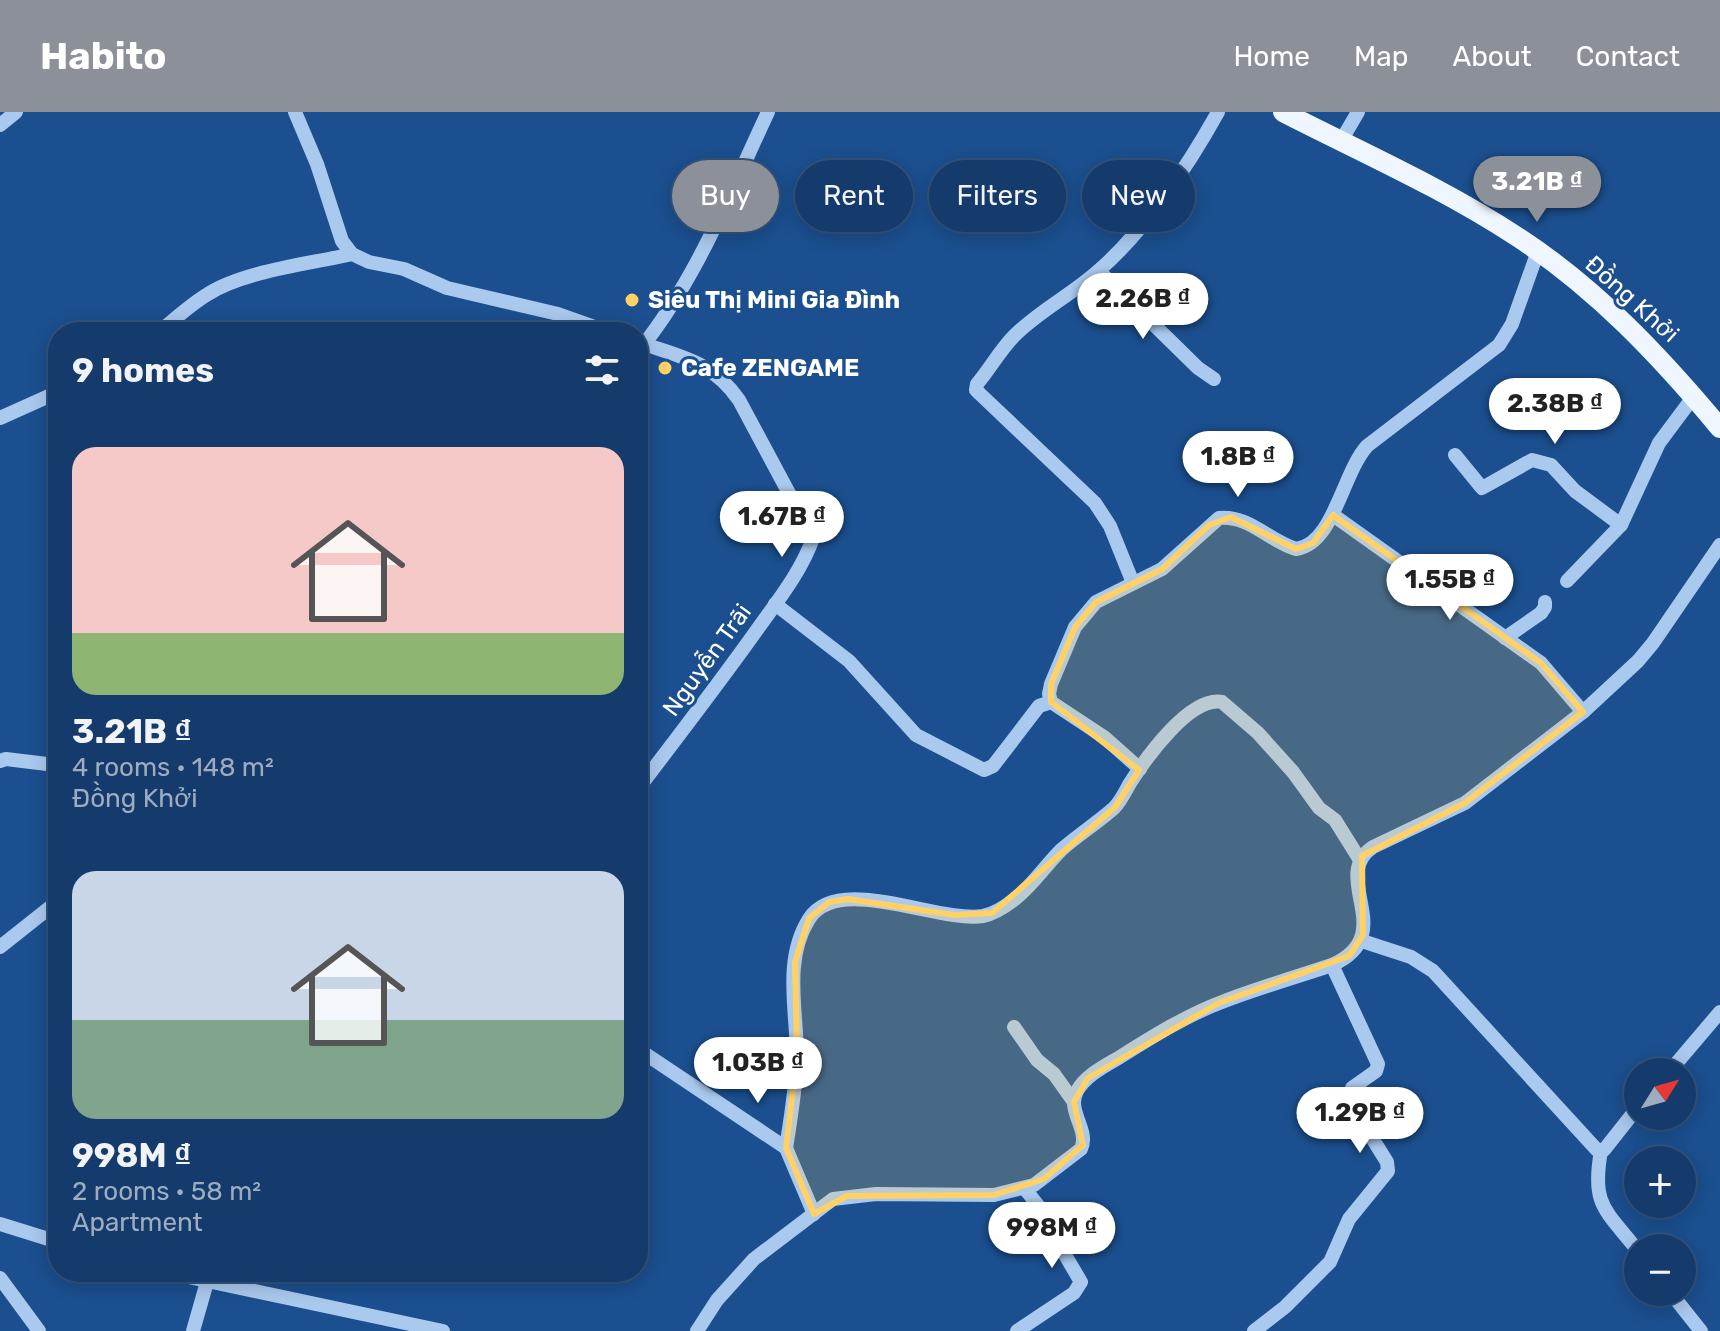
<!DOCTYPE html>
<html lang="en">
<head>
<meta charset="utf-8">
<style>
	body { margin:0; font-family:Rubik,sans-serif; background:#214673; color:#f1f3f6; height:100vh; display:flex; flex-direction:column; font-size:30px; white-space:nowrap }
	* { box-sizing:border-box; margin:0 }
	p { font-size:26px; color:#9dadc1 }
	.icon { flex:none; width:44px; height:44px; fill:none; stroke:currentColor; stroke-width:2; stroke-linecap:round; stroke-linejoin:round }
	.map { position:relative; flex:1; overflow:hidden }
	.details { position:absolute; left:48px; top:210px; width:600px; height:960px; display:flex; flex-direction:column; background:#143b6b; border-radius:32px; box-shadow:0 4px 20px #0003,0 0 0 2px #33557e }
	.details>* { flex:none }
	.hud { position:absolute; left:672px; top:48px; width:760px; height:72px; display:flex; gap:16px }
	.needle { width:52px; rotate:53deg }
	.buttons { position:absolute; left:1624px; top:946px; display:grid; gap:16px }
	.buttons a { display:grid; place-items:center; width:72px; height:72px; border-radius:50%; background:#143b6b; box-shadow:0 4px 20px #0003,0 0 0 2px #33557e; font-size:40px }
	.price { position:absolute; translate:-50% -68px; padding:0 18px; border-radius:28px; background:#fff; color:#222; font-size:26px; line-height:52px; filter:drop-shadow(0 2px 4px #0008) }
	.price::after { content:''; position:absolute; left:50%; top:48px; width:24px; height:18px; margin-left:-12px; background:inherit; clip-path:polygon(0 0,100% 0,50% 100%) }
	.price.current { background:#8c9099; color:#fff }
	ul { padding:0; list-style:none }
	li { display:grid; align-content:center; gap:16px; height:424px; padding:0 24px }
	li span { display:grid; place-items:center; height:248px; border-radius:24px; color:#555 }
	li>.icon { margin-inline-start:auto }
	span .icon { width:144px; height:144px; fill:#fffc; stroke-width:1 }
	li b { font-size:34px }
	h2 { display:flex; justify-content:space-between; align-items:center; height:96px; padding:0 24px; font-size:34px }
	.chip { padding:0 28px; border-radius:36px; background:#143b6b; box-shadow:0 4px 20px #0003,0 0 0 2px #33557e; font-size:28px; line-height:72px }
	.chip.current { background:#8c9099; color:#fff }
	header { display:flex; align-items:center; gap:48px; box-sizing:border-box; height:112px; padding:0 40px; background:#8c9099; color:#fff }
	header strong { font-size:38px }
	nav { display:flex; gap:44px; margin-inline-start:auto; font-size:28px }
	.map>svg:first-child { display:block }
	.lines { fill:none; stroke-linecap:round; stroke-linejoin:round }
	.minor { stroke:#a9c9ee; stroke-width:14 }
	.major { stroke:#f0f6ff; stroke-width:20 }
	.marked { fill:#ffd166; fill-opacity:0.2; stroke:#ffd166; stroke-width:6; stroke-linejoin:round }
	.poi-dot { fill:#ffd166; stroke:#1b4f8f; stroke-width:3 }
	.labels { text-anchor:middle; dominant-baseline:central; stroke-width:6; stroke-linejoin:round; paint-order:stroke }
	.street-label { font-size:24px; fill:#fff; stroke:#1b4f8f }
	.poi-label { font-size:24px; font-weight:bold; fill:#fff; stroke:#1b4f8f; text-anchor:start }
</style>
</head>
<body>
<header>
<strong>Habito</strong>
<nav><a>Home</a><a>Map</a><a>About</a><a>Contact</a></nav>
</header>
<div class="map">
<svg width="1720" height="1219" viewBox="0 0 1720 1219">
	<rect width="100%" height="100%" fill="#1b4f8f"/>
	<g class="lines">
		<!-- minor -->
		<g class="minor">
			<polyline points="295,0 317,52 342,129 352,142 369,150 404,157 447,176 558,202 609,220"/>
			<polyline points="0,13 16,0"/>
			<polyline points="1341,29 1358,0"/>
			<polyline points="1099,159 1198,256 1214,267"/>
			<path d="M159,220C175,207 191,192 208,182C244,159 310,152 352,142"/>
			<path d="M638,230C681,245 712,249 739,288L813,426C802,458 779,487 759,515C720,570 679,623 638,677"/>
			<path d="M641,236C697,166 730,81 768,0"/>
			<polyline points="0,306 58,280"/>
			<polyline points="1455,343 1482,376 1532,348 1551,353 1575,379 1621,413"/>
			<polyline points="1333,403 1541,551 1583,600"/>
			<polyline points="1567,469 1621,413 1659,331 1694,284"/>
			<path d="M1133,471L1110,414L1095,391L980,282L976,278L977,272C990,257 1000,238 1014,224C1039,199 1071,183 1097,160C1144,120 1188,54 1218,0"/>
			<polyline points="775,492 849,549 916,623 984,658 993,654 1039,594 1051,590"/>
			<polyline points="1505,526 1541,501 1545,495 1545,490"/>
			<polyline points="0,649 6,647 47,652 58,650"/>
			<path d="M1140,657L1104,625L1051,590L1049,582L1051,572L1075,515L1096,490L1162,457L1219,406C1249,403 1269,429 1296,437C1334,432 1342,362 1367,334L1499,233L1512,212L1538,139"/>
			<polyline points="1362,829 1411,845 1433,859 1597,1038 1604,1038 1638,995"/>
			<polyline points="0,835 58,789"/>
			<polyline points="1014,915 1037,948 1054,962 1074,990"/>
			<polyline points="638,937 786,1036 814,1102"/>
			<polyline points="1669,960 1720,900"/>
			<path d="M786,1036C791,1005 796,975 797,945C797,900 783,848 809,807C838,761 937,811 983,804C994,802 1006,794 1015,787C1033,773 1045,754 1061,738C1078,723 1097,711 1114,696C1121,689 1125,680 1130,671C1146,646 1190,584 1222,590L1258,621L1293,660L1319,696L1335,708L1360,748"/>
			<path d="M1601,1039C1591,1094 1606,1098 1638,1139"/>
			<polyline points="0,1112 58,1130"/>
			<polyline points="165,1160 443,1219"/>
			<polyline points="0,1166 39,1219"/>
			<polyline points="1670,1180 1701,1219"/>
			<polyline points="193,1219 207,1170"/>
			<path d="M697,1219L717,1188L754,1147L833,1087L876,1082L994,1083L1034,1073L1081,1037C1090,1018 1066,999 1077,979C1086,963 1105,954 1120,945C1152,925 1187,903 1222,890C1258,876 1296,865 1332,853C1401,822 1328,765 1373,735L1465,691L1583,600L1638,549L1653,531L1720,433"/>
			<polyline points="1017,1219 1074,1181 1081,1170 1061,1136 1052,1111 1025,1077"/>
			<polyline points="1254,1219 1285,1195 1330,1150 1349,1107 1388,1059 1387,1050 1349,989 1352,976 1376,959 1378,952 1332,853"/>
		</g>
		<!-- major -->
		<path class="major" d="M1283,0C1361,40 1443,76 1516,124C1595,175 1660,244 1720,316"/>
	</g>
	<!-- marked area -->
	<path class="marked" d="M1333,403L1541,551L1583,600L1465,691L1362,744L1363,823L1349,844L1219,891L1088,966L1074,990L1083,1033L1044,1067L994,1083L847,1084L814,1102L786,1036L797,943L795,850L809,806L829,790L848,787L955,803L992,801L1115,695L1139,658L1051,590V572L1075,515L1096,490L1162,457L1209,413L1231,405L1296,437L1313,431Z"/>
	<!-- markers -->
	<g class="poi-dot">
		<circle cx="632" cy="188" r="8"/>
		<circle cx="665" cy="256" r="8"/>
	</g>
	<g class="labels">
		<!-- street labels -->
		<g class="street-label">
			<text transform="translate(1632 187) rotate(42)">Đồng Khởi</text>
			<text transform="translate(707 548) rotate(-54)">Nguyễn Trãi</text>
		</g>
		<!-- poi labels -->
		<g class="poi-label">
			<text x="648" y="188">Siêu Thị Mini Gia Đình</text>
			<text x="681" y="256">Cafe ZENGAME</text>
		</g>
	</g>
</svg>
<div class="buttons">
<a><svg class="needle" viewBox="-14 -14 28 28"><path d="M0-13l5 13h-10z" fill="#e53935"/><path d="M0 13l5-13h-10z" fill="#9dadc1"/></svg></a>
<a>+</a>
<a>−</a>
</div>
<b class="price current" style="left:1537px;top:112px">3.21B ₫</b>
<b class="price" style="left:1143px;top:229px">2.26B ₫</b>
<b class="price" style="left:1555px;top:334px">2.38B ₫</b>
<b class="price" style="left:1238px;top:387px">1.8B ₫</b>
<b class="price" style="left:782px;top:447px">1.67B ₫</b>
<b class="price" style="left:1450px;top:510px">1.55B ₫</b>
<b class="price" style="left:758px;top:993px">1.03B ₫</b>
<b class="price" style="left:1360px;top:1043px">1.29B ₫</b>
<b class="price" style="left:1052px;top:1158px">998M ₫</b>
<div class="hud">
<a class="chip current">Buy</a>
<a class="chip">Rent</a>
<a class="chip">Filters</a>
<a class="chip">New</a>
</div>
<section class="details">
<h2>9 homes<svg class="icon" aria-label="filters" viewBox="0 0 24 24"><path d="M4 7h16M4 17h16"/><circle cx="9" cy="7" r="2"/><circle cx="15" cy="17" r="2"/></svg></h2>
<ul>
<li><span style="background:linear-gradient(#f6c9c9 75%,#8fb573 0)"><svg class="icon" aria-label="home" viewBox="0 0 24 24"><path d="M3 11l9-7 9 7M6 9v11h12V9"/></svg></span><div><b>3.21B ₫</b><p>4 rooms · 148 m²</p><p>Đồng Khởi</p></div></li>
<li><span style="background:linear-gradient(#c9d6e8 60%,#7fa58c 0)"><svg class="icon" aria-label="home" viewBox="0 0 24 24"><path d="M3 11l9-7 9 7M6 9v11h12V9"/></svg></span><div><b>998M ₫</b><p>2 rooms · 58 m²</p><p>Apartment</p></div></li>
</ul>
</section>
</div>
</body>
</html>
